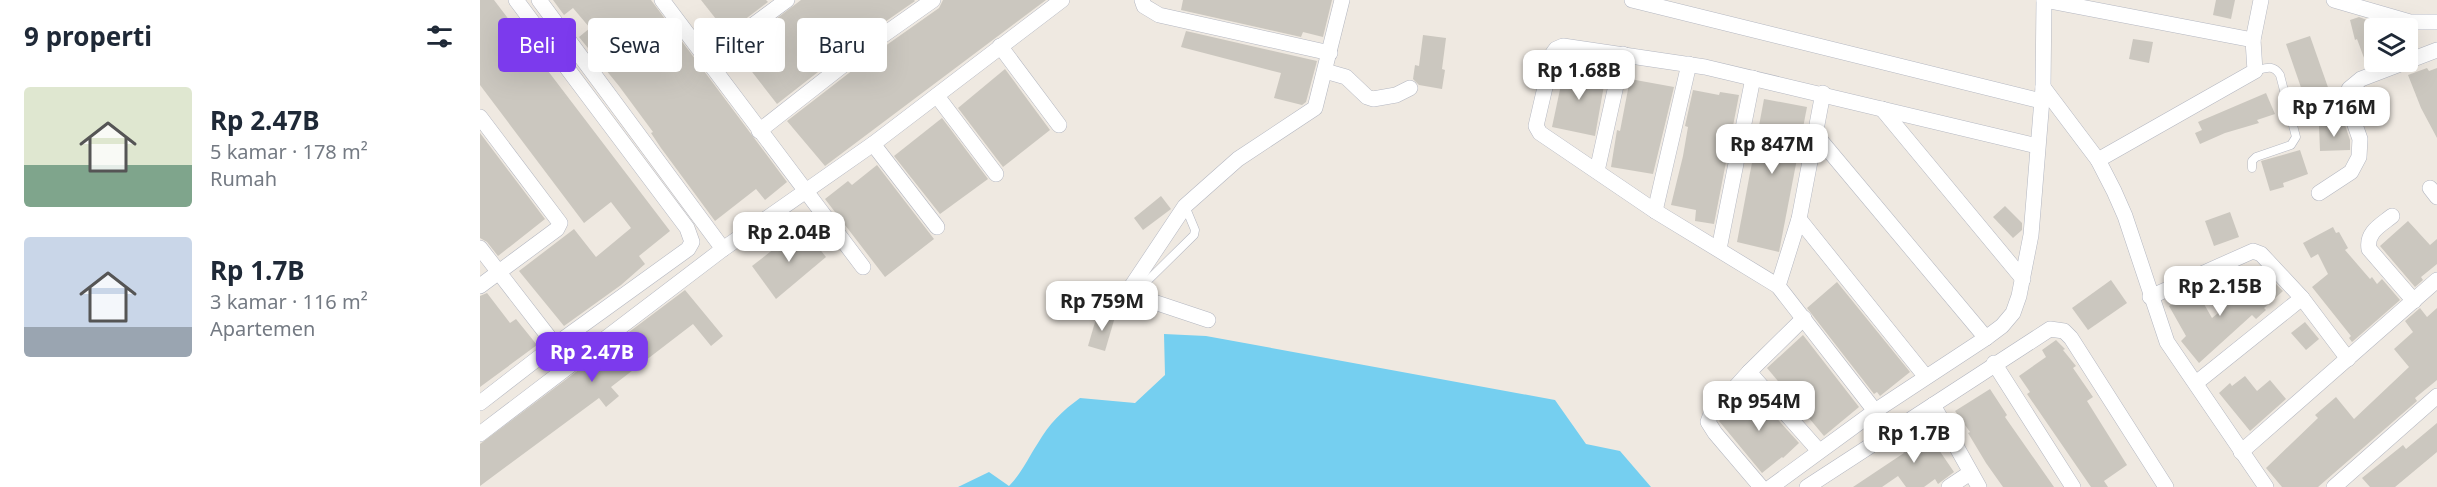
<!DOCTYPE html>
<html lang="id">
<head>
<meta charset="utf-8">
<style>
	body { margin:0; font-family:"Noto Sans",sans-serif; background:#f6f6f7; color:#1f2937; height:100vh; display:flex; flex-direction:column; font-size:22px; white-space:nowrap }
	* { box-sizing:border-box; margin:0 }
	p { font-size:20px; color:#747a83 }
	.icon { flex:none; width:33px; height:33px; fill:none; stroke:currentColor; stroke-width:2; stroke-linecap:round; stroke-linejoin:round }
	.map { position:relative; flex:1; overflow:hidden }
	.drawer { display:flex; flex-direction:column; background:#fff; width:480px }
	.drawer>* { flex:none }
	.banner { position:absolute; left:18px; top:18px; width:570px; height:54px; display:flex; gap:12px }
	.controls { position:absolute; left:1884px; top:18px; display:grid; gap:12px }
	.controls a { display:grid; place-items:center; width:54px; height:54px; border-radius:6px; background:#fff; box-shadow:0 6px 24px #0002; font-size:30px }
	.price { position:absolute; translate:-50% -51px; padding:0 14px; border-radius:12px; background:#fff; color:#222; font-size:20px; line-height:39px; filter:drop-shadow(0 2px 3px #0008) }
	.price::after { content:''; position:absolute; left:50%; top:36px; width:18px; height:14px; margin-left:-9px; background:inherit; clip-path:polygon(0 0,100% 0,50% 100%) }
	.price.active { background:#7c3aed; color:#fff }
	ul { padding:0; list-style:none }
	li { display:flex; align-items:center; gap:18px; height:150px; padding:0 24px }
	li span { display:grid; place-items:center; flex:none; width:168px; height:120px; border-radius:6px; color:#555 }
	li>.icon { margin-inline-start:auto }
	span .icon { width:72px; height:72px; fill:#fffc; stroke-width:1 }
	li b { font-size:26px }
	h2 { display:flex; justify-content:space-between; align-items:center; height:72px; padding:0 24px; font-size:26px }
	.chip { padding:0 21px; border-radius:6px; background:#fff; box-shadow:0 6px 24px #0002; font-size:21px; line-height:54px }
	.chip.active { background:#7c3aed; color:#fff }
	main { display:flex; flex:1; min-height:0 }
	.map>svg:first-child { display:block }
	.water { fill:#75cff0 }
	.building { fill:#cbc7bf }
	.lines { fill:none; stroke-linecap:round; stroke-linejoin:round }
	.lane-casing { stroke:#b4b7c1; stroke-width:9 }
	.street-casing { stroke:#b4b7c1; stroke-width:16 }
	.lane { stroke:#fff; stroke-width:8 }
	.street { stroke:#fff; stroke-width:15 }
</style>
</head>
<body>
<main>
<section class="drawer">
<h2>9 properti<svg class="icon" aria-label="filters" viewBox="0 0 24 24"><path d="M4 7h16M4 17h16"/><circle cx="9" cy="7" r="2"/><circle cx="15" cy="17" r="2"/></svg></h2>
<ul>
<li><span style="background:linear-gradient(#dfe7d0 65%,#7fa58c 0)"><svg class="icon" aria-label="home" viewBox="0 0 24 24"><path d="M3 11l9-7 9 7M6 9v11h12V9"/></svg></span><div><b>Rp 2.47B</b><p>5 kamar · 178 m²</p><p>Rumah</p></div></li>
<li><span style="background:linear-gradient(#c9d6e8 75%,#9aa5b1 0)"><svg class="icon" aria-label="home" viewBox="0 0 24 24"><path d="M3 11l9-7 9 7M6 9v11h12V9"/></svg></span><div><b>Rp 1.7B</b><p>3 kamar · 116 m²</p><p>Apartemen</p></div></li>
</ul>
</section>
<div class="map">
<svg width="1957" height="487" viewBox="0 0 1957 487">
	<rect width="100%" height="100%" fill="#efe9e1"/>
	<!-- water -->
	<path class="water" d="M684,334L726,336L1075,400L1106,444L1140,451L1171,487H478L509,472L529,486C542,473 548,458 558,443C569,424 582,411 600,398L655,403L685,375Z"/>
	<!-- building -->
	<g class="building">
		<polygon points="0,0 14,0 190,231 159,256 165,264 141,285 84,326 39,271 94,229 116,257 151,228 131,202 104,223 0,85"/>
		<polygon points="73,0 171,0 307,182 285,200 276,189 235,221 181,148 171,133 173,132 139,86 99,37 110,28 93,8 84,15"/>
		<polygon points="221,0 286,0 288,2 247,33"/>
		<polygon points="321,0 434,0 435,1 379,40 297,104 255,50"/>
		<polygon points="463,0 566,0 345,166 307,121 391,56 459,8"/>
		<polygon points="703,0 852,0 843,37 823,32 821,37 701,10"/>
		<polygon points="1736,0 1755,0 1751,19 1733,15"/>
		<polygon points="1879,17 1887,20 1890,33 1894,32 1894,63 1887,66 1877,39 1875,40 1870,20"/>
		<polygon points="706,31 837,61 826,102 822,105 794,98 801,73 701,47"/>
		<polygon points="943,35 966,38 962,69 965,70 962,89 939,85 933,79 935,65 939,66"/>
		<polygon points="1830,36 1850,93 1826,102 1806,44"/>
		<polygon points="1653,39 1673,42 1669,63 1649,59"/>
		<polygon points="1085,66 1126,74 1115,136 1072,127"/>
		<polygon points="1947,68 1949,71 1957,68 1957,138 1941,108 1928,75"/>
		<polygon points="525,69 570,130 523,167 478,108"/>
		<polygon points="1150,79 1194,87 1173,174 1131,167 1137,130 1140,131"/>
		<polygon points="1213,90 1239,95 1240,92 1259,95 1234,224 1215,221 1216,210 1191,205 1203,156 1208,127 1205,126"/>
		<polygon points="1786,93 1795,114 1777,120 1779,123 1745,133 1720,144 1715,133 1722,130 1718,122"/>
		<polygon points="1284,99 1327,107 1299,252 1257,242"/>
		<polygon points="462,118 508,179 460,214 414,156"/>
		<polygon points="1865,125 1870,140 1870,150 1840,151 1839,126"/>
		<polygon points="0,133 65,219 18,256 7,242 0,238"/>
		<polygon points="1820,150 1828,174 1803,183 1804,187 1790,191 1781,161"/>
		<polygon points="397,165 454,239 405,277 345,199 368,181 372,185"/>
		<polygon points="681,196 691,209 663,230 654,218"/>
		<polygon points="1525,206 1542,223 1542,230 1533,238 1513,217"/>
		<polygon points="1750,212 1759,237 1734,246 1725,221"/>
		<polygon points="1928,221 1950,245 1957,239 1957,264 1941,277 1943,280 1935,287 1900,246"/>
		<polygon points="322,227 346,257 296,299 272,266"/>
		<polygon points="1853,227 1856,233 1859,232 1868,248 1865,250 1890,279 1892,277 1897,284 1902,279 1920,300 1872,342 1869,338 1871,336 1832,287 1848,274 1838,254 1831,258 1823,243"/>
		<polygon points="1786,274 1803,291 1784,308 1786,310 1776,319 1772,315 1719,363 1701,341 1706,336 1689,306 1716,290 1732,318"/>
		<polygon points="1631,280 1647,303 1608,330 1592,308"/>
		<polygon points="1357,282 1430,372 1400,396 1397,392 1394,394 1327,308"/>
		<polygon points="205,290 243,336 231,346 213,324 131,387 139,396 126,407 119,398 0,486 0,444"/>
		<polygon points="7,293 30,323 36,319 57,345 0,387 0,296"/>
		<polygon points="1940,308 1947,317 1957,308 1957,380 1935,398 1937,401 1838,487 1802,487 1786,468 1838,418 1835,415 1856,397 1874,419 1929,367 1914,349 1933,332 1925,321"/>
		<polygon points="618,312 635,317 625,351 608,346"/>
		<polygon points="1825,322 1839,339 1826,350 1811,333"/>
		<polygon points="1323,335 1379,407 1344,436 1287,368"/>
		<polygon points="1576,340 1585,349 1583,350 1596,366 1593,368 1613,397 1607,401 1647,465 1624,481 1628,487 1611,487 1547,394 1550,392 1539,376 1566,357 1562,350"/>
		<polygon points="1765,376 1777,391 1790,380 1806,399 1770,431 1739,393 1750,383 1752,386"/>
		<polygon points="1510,389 1527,415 1525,417 1574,487 1523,487 1506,463 1488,433 1490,432 1475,411"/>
		<polygon points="1272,391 1319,443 1303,458 1302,457 1282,473 1239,421"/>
		<polygon points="1957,423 1957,452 1915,487 1890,487 1882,478 1923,445 1926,449"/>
		<polygon points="1451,426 1464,447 1459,450 1474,472 1458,484 1455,479 1444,487 1426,487 1418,476 1402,487 1373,487 1424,453 1420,447"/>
	</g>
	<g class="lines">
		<!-- lane casing -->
		<g class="lane-casing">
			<g id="lane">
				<path d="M1772,168V161L1776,157L1811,145L1816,137L1800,75C1793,64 1786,68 1775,71"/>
				<polyline points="653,295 714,235 715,230 705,206"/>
			</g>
		</g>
		<!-- street casing -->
		<g class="street-casing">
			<g id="street">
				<polyline points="59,0 243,249"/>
				<polyline points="182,0 383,267"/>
				<polyline points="662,0 664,6 679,15 850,53"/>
				<polyline points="1152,0 1561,101"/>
				<polyline points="1564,0 1773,40"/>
				<polyline points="1854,0 1930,22 1957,22"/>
				<polyline points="520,46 579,125"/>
				<polyline points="226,60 307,0"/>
				<polyline points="845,71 866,77 887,97 893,99 916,95 930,88"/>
				<polyline points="1563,87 1618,160 1634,191 1645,216 1687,342 1786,487"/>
				<polyline points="1343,93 1319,219 1298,286 1395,411"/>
				<polyline points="457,96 516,174"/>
				<polyline points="1402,109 1543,279"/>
				<polyline points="0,117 80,223 77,229 0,286"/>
				<polyline points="279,131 385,48 453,0"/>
				<polyline points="1336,135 1506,338"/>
				<polyline points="393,144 457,227"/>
				<polyline points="1618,160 1775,71 1773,40 1781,0"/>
				<polyline points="1117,171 1143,54"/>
				<polyline points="1950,188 1957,197"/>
				<polyline points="1839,193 1871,172 1879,157 1880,139 1867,102 1869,89 1881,79 1957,50"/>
				<polyline points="1175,211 1209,64"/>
				<path d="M1912,216C1901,225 1886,232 1889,249L1934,301"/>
				<polyline points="1319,219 1446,377"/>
				<polyline points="0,248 75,345"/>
				<polyline points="1239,249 1273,78"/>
				<polyline points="1298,286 1175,211 1060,133 1056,126 1073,53 1076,49 1083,46 1225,67 1557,146"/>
				<polyline points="1670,297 1773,251 1781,254 1822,298"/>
				<polyline points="728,320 653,295 649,290 705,206 758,159 835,108 862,0"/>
				<polyline points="1514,363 1593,487"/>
				<polyline points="1269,372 1339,451"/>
				<polyline points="1716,383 1822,298 1868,359"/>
				<polyline points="0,403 75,345 208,249 212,242 207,228 36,0"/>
				<polyline points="1453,405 1499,487"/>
				<polyline points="0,434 243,249 393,144 582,0"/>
				<polyline points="1761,452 1957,280"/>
				<polyline points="1281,487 1235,433 1228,422 1231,414 1269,372 1324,318"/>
				<polyline points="1291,487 1395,411 1506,338 1522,326 1533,313 1539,296 1551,235 1563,87 1564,0"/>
				<polyline points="1327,487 1570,329 1584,331 1591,338 1686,487"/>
				<polyline points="1469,487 1490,473"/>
				<polyline points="1854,487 1957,396"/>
			</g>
		</g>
		<!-- lane -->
		<use href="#lane" class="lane"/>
		<!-- street -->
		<use href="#street" class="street"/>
	</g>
</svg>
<div class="controls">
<a><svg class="icon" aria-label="layers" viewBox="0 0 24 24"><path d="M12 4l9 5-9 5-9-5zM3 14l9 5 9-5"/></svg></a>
</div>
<b class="price" style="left:1099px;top:101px">Rp 1.68B</b>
<b class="price" style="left:1854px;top:138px">Rp 716M</b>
<b class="price" style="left:1292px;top:175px">Rp 847M</b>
<b class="price" style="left:309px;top:263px">Rp 2.04B</b>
<b class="price" style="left:1740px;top:317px">Rp 2.15B</b>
<b class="price" style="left:622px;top:332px">Rp 759M</b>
<b class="price active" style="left:112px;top:383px">Rp 2.47B</b>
<b class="price" style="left:1279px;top:432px">Rp 954M</b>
<b class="price" style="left:1434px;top:464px">Rp 1.7B</b>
<div class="banner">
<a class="chip active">Beli</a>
<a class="chip">Sewa</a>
<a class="chip">Filter</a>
<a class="chip">Baru</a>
</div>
</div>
</main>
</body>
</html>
